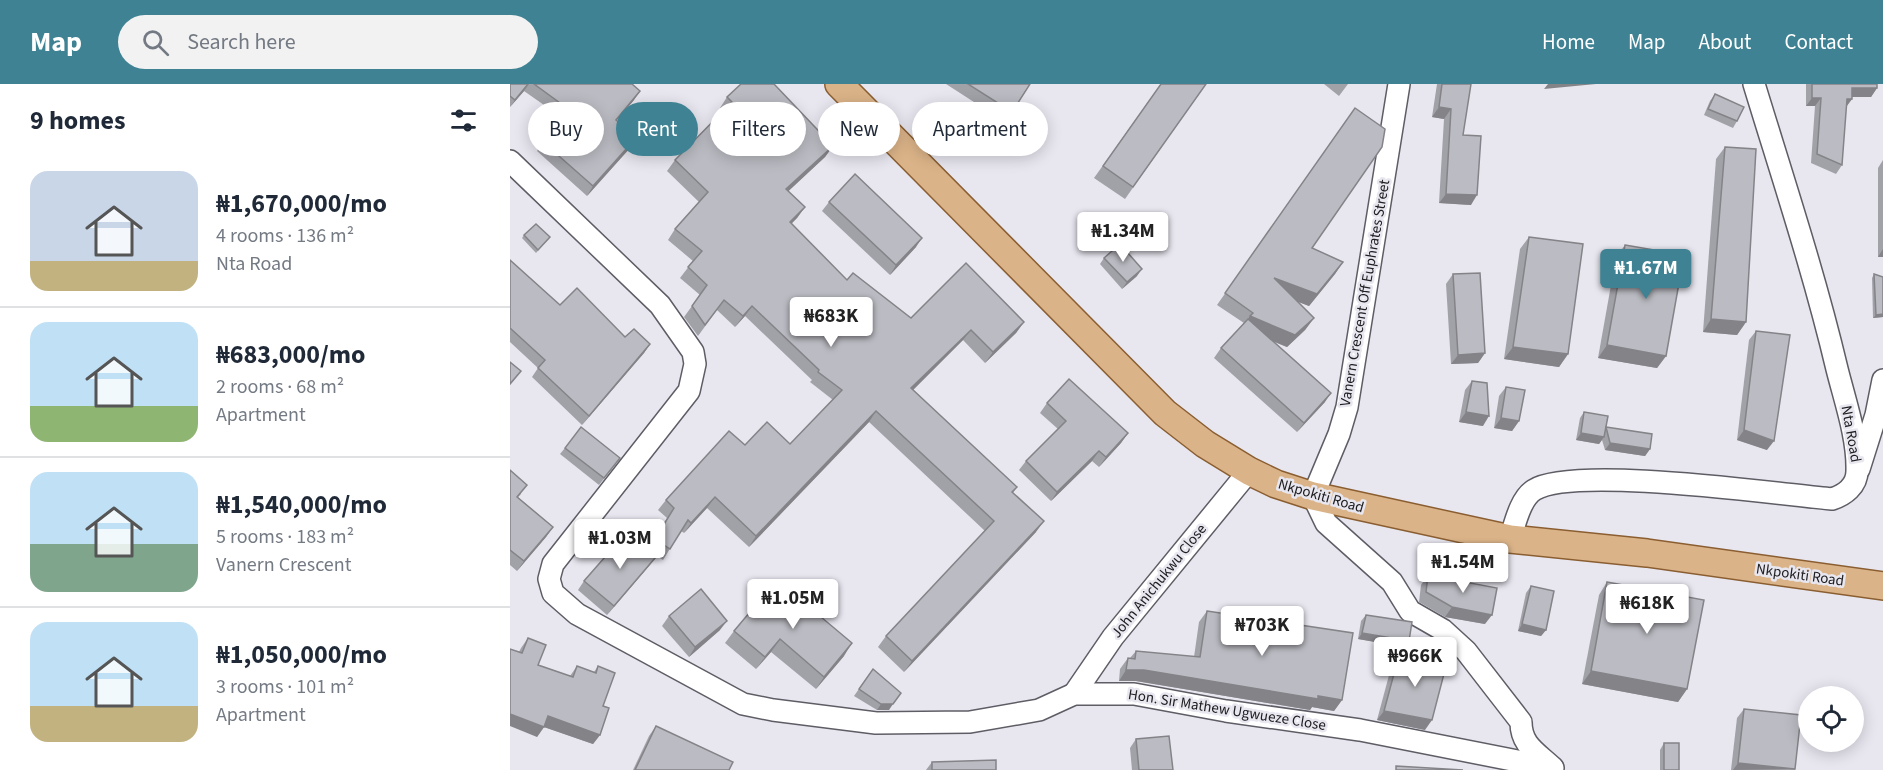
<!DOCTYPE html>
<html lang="en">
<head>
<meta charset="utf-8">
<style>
	body { margin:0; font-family:"Source Sans 3",sans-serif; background:#f2f2f3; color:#1f2937; height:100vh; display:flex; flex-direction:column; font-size:22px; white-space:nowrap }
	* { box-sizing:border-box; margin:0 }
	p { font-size:20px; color:#747a83 }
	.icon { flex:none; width:33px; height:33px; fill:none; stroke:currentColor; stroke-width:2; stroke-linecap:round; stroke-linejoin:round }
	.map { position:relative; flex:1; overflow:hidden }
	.drawer { display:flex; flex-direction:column; background:#fff; width:510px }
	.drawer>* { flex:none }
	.hud { position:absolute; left:18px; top:18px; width:570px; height:54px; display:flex; gap:12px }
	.buttons { position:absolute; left:1288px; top:602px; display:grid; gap:12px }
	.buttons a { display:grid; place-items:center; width:66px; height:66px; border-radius:50%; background:#fff; box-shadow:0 3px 15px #0003; font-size:30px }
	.price { position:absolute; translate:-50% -51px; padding:0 14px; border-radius:6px; background:#fff; color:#222; font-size:20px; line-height:39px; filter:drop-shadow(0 2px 3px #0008) }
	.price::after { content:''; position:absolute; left:50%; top:36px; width:18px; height:14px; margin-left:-9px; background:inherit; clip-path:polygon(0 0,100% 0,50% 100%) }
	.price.on { background:#3f8293; color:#fff }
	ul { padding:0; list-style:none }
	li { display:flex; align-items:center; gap:18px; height:150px; padding:0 30px }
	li+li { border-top:2px solid #e0e1e3 }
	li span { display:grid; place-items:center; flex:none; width:168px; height:120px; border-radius:18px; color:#555 }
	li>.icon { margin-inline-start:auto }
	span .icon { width:72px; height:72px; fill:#fffc; stroke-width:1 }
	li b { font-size:26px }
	h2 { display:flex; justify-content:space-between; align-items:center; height:72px; padding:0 30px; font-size:26px }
	.tag { padding:0 21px; border-radius:27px; background:#fff; box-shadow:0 3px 15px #0003; font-size:21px; line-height:54px }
	.tag.on { background:#3f8293; color:#fff }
	header { display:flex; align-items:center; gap:36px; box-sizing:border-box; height:84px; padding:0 30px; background:#3f8293; color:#fff }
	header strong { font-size:28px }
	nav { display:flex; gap:33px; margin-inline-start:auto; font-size:21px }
	.search { width:420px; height:54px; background:#f2f2f3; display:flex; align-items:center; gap:15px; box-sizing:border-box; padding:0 21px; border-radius:33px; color:#747a83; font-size:22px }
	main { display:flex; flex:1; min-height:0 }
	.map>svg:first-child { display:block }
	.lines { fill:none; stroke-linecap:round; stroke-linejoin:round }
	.minor-casing { stroke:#5e5d65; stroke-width:24 }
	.major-casing { stroke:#8a5e31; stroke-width:30 }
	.minor { stroke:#fff; stroke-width:21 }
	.major { stroke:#dbb388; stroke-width:27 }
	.wall { fill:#a1a1a8 }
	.shaded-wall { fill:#838388 }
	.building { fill:#bbbbc3; stroke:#838388; stroke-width:1.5 }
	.labels { text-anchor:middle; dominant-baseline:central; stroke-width:5; stroke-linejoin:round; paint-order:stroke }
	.street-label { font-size:15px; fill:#202023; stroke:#e8e7f0 }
</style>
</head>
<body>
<header>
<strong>Map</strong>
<div class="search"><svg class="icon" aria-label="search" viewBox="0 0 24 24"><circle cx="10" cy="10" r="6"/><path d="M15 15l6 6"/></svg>Search here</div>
<nav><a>Home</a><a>Map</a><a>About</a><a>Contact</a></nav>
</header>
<main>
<section class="drawer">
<h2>9 homes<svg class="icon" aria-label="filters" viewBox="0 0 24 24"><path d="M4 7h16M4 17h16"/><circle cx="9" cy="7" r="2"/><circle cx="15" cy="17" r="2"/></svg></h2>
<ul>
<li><span style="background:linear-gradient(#c9d6e8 75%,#c2b280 0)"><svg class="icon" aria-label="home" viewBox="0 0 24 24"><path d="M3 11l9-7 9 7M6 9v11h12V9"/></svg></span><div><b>₦1,670,000/mo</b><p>4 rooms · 136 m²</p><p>Nta Road</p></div></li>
<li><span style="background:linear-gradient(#bfe0f5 70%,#8fb573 0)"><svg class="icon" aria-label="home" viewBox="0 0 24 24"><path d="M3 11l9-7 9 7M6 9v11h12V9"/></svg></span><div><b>₦683,000/mo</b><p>2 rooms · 68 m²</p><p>Apartment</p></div></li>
<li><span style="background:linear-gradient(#bfe0f5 60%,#7fa58c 0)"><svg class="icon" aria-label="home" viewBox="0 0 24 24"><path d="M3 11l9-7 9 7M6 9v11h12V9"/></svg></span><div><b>₦1,540,000/mo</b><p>5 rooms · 183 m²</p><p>Vanern Crescent</p></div></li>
<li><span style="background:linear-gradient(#bfe0f5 70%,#c2b280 0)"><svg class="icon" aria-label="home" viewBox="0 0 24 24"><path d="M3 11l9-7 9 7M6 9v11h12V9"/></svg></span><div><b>₦1,050,000/mo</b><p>3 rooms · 101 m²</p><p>Apartment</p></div></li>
</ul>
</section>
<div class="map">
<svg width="1373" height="686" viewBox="0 0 1373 686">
	<rect width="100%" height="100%" fill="#e8e7f0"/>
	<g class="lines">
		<!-- minor casing -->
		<g class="minor-casing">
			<g id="minor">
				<path d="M889,0L837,323L829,350L803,412L816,439L882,498L900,527L933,546L956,567L1011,638C1011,661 1026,668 1042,683"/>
				<polyline points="0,77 150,221 183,268 185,280 179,307 43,480 39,495 43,509 67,530 233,620 263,626 366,639 460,638 529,626 564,610 624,610 716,627 850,646 1043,684"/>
				<polyline points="1349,385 1366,331 1373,296"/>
				<path d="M1000,455C1005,440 1010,415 1024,406C1063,381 1267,410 1322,415C1334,411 1347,402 1347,387C1348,354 1335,317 1327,285C1304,188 1273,95 1244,0"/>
				<polyline points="564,610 603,553 739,387"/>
			</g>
		</g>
		<!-- major casing -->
		<g class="major-casing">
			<polyline id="major" points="329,0 655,329 695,360 739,387 766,400 803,412 1000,455 1137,469 1373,502"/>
		</g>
		<!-- minor -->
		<use href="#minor" class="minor"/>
		<!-- major -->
		<use href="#major" class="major"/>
	</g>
	<!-- wall -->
	<g class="wall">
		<polygon points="0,0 122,0 124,16 106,37 126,54 120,64 77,112 27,67 33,58 54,35 14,7 0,23"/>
		<polygon points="436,0 520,0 495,38"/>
		<polygon points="651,0 696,0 615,115 584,94"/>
		<polygon points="814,0 838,0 829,12"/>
		<polygon points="927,0 961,0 953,51 961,121 929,119 934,35 922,33"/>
		<polygon points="1296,0 1367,0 1367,4 1361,13 1342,13 1342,15 1336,23 1332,81 1326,90 1301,79 1305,22 1296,22"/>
		<polygon points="1205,10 1227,37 1223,44 1194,31 1200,17"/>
		<polygon points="217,13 323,62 315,73 278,107 295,123 287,134 281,140 337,196 401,234 514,238 506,249 475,279 453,256 403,306 507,403 503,409 526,448 394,588 368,563 376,552 475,447 359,338 239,463 197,424 174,449 171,447 153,476 137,466 157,434 148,426 156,416 235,361 280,360 323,316 300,298 302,296 235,232 225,243 207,226 188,252 174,233 190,211 170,194 183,177 158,156 165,145 189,118 157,87 165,76 213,27 210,24"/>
		<polygon points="845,24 802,164 833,178 825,190 799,222 787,217 804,234 795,246 777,263 764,258 815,318 787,348 704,274 711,264 734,239 707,221"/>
		<polygon points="1215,63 1236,238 1227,251 1193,248 1206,75"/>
		<polygon points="1373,76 1373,173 1368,173 1368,84"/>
		<polygon points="319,118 406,163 380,191 312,127"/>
		<polygon points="14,151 40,153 26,169 12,154"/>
		<polygon points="1019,153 1058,270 1049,283 994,275 1010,165"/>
		<polygon points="1115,161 1156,272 1147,284 1088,274 1106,173"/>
		<polygon points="594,174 627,192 612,205 590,180"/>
		<polygon points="0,176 50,221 115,253 140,260 134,269 72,341 22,293 28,284 0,258"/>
		<polygon points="943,190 975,269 968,279 941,280 936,200"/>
		<polygon points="1364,190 1373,233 1363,234 1362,194"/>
		<polygon points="1246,247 1257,366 1227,356 1239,256"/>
		<polygon points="962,297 973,342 949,338 955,306"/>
		<polygon points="996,303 1009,337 1002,347 984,344 989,312"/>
		<polygon points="537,319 618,349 611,359 589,383 582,377 541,417 509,386 516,377 548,345 530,329"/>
		<polygon points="1074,328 1096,343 1140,365 1135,372 1095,366 1092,356 1089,360 1066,356 1070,334"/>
		<polygon points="55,364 110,374 89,401 50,370"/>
		<polygon points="0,386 11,410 8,413 43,443 36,453 7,487 0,481"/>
		<polygon points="145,474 138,483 97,531 68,506 74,497"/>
		<polygon points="918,491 975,540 935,533 909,518 911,501"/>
		<polygon points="267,496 334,572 306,605 261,568 246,585 215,559 224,547"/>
		<polygon points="1097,498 1177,605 1168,618 1072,600 1089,511"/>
		<polygon points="1021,502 1036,546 1031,552 1008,547 1016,509"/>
		<polygon points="697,527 832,616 824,627 802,623 800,626 626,597 609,597 610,585 618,574 620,574 626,567 684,573 689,538"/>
		<polygon points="856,531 894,563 848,555 851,537"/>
		<polygon points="159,532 210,546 179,573 152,542"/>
		<polygon points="18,554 28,581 60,592 67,582 84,588 88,582 93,622 90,651 83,660 34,643 27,653 9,568 11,564"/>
		<polygon points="889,571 915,646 867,636 882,580"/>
		<polygon points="363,585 379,626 367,626 344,612"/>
		<polygon points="1234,625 1285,685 1285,686 1221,686 1227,634"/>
		<polygon points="146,642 219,686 123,686 139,652"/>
		<polygon points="626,655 663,686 622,686 620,664"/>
		<polygon points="1154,659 1169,686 1150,686 1150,666"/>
		<polygon points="422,678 422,686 416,686"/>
	</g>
	<!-- shaded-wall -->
	<g class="shaded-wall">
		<polygon points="19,0 14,7 0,23 5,16"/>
		<polygon points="1038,0 1086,0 1034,5"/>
		<polygon points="1342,4 1367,4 1361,13 1336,13"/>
		<polygon points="130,7 124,16 99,45 106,36"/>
		<polygon points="1302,14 1311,14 1305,22 1296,22"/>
		<polygon points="1337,15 1342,15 1336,23"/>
		<polygon points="929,23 941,25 934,35 922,33"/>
		<polygon points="126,54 120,64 77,112 83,102"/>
		<polygon points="323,62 315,73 269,116 276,105"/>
		<polygon points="936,110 967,111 961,121 929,119"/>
		<polygon points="295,123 287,134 272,149 280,138"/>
		<polygon points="412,154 406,163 380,191 386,181"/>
		<polygon points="1373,165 1373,173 1368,173"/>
		<polygon points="833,178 825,190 799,222 756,206 764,194"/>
		<polygon points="632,185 627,192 612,205 617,198"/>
		<polygon points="242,222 235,232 225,243 233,232"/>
		<polygon points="1373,230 1373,233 1363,234 1366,231"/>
		<polygon points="740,232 804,234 795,246 777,263 732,244"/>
		<polygon points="1201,235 1236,238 1227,251 1193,248"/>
		<polygon points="514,238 506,249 475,279 483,268"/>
		<polygon points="461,246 453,256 394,315 401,304"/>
		<polygon points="140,260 134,269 72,341 79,332"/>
		<polygon points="1097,261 1156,272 1147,284 1088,274"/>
		<polygon points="1003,263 1058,270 1049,283 994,275"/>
		<polygon points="975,269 968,279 941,280 948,271"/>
		<polygon points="821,309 815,318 787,348 794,339"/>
		<polygon points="366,327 359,338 239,463 246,452"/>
		<polygon points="956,328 979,332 973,342 949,338"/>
		<polygon points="991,334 1009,337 1002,347 984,344"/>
		<polygon points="1234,346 1264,357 1257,366 1227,356"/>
		<polygon points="618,349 611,359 589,383 596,373"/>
		<polygon points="1071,349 1094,353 1089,360 1066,356"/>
		<polygon points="1100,359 1140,365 1135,372 1095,366"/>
		<polygon points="589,367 582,377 541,417 547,408"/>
		<polygon points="205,413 197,424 174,449 181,439"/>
		<polygon points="534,437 526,448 394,588 402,577"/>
		<polygon points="43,443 36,453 7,487 14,477"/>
		<polygon points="145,474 138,483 97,531 104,522"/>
		<polygon points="942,523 982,531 975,540 935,533"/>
		<polygon points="217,537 210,546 179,573 185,563"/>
		<polygon points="1012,540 1036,546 1031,552 1008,547"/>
		<polygon points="852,549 899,557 894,563 848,555"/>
		<polygon points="270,555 261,568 246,585 255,573"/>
		<polygon points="342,559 334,572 306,605 314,593"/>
		<polygon points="616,586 634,586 832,616 824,627 802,623 800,626 626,597 609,597"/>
		<polygon points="1081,587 1177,605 1168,618 1072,600"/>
		<polygon points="371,620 383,620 379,626 367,626"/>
		<polygon points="874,627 922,636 915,646 867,636"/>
		<polygon points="0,630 34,643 27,653 0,642"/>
		<polygon points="38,632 90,651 83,660 31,642"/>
		<polygon points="1228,679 1285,685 1223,686"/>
	</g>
	<!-- building -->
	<g class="building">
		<polygon points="0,0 18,0 5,16 0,12"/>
		<polygon points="24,0 122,0 130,7 106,36 126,54 83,102 33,58 61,27"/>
		<polygon points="231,0 264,0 323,62 276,105 295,123 280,138 337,196 343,189 401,234 456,179 514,238 483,268 461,246 401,304 507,403 502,408 534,437 402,577 376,552 484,437 366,327 246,452 205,413 181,439 178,436 160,465 145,455 164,424 156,416 219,347 235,361 257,338 280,360 332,306 308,288 309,286 242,222 233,232 214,216 195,241 182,222 197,201 178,183 192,167 165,145 198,108 165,76 222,18 217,13"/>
		<polygon points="458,0 520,0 502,28"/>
		<polygon points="651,0 696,0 623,103 593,82"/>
		<polygon points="932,0 961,0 953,51 971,52 967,111 936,110 941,25 929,23"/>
		<polygon points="1302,0 1367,0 1367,4 1342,4 1342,15 1337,15 1332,81 1307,70 1311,14 1302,14"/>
		<polygon points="1205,10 1234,23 1227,37 1198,25"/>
		<polygon points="845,24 875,45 872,63 802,164 833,178 807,210 764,194 804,234 785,251 740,232 743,229 715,209"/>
		<polygon points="1215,63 1246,65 1236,238 1201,235"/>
		<polygon points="345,90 412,154 386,181 319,118"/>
		<polygon points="26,140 40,153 28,166 14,151"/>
		<polygon points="1019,153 1073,160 1058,270 1003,263"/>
		<polygon points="610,160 632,185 617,198 594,174"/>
		<polygon points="1115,161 1174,171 1156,272 1097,261"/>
		<polygon points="0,176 50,221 67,204 115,253 124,245 140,260 79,332 28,284 35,276 0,244"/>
		<polygon points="970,189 975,269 948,271 943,190"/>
		<polygon points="1364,190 1373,193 1373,230 1366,231"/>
		<polygon points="738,235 821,309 794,339 711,264"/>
		<polygon points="1246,247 1280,251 1264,357 1234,346"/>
		<polygon points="0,278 11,287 0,300"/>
		<polygon points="559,295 618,349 596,373 589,367 547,408 516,377 556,337 537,319"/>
		<polygon points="962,297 977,299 979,332 956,328"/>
		<polygon points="996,303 1015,306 1009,337 991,334"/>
		<polygon points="1074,328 1098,332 1094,353 1071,349"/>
		<polygon points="71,343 110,374 94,394 55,364"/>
		<polygon points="1096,343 1142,350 1140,365 1100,359"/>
		<polygon points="0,386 17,401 7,413 43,443 14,477 0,466"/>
		<polygon points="116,449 145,474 104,522 74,497"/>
		<polygon points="918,491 987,504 982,531 942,523 916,508"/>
		<polygon points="267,496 342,559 314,593 270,555 255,573 224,547"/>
		<polygon points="1097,498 1194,516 1177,605 1081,587"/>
		<polygon points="1021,502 1044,507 1036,546 1012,540"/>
		<polygon points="191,505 217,537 185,563 159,532"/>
		<polygon points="697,527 843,549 832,616 808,612 808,615 634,586 616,586 618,574 625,575 626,567 690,573"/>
		<polygon points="856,531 902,538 899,557 852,549"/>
		<polygon points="18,554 36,561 28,581 63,593 67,582 86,589 88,582 105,589 93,622 99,624 90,651 38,632 34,643 0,630 0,565 12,569"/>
		<polygon points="889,571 936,582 922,636 874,627"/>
		<polygon points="363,585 391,609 383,620 371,620 349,605"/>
		<polygon points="1234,625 1291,631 1285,685 1228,679"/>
		<polygon points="146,642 223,678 219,686 125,686"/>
		<polygon points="659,652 663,686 629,686 626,655"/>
		<rect x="1154" y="659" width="15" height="27"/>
		<polygon points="486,676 486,686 422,686 422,678"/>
		<polygon points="886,682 953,686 886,686"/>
	</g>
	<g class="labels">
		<!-- street labels -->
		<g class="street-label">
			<text transform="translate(855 209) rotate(-80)">Vanern Crescent Off Euphrates Street</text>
			<text transform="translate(1341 350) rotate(80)">Nta Road</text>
			<text transform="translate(811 412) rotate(16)">Nkpokiti Road</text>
			<text transform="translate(1290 491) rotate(8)">Nkpokiti Road</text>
			<text transform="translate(649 497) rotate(-51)">John Anichukwu Close</text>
			<text transform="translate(717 626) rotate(9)">Hon. Sir Mathew Ugwueze Close</text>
		</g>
	</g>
</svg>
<div class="buttons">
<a><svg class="icon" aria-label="locate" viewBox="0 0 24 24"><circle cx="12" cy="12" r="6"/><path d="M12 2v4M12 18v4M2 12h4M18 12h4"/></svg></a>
</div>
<b class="price" style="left:613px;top:179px">₦1.34M</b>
<b class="price on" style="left:1136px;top:216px">₦1.67M</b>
<b class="price" style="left:321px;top:264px">₦683K</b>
<b class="price" style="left:110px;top:486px">₦1.03M</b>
<b class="price" style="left:953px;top:510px">₦1.54M</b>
<b class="price" style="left:283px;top:546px">₦1.05M</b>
<b class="price" style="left:1137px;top:551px">₦618K</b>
<b class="price" style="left:752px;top:573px">₦703K</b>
<b class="price" style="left:905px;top:604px">₦966K</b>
<div class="hud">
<a class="tag">Buy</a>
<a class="tag on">Rent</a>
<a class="tag">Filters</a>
<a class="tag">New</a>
<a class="tag">Apartment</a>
</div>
</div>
</main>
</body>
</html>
